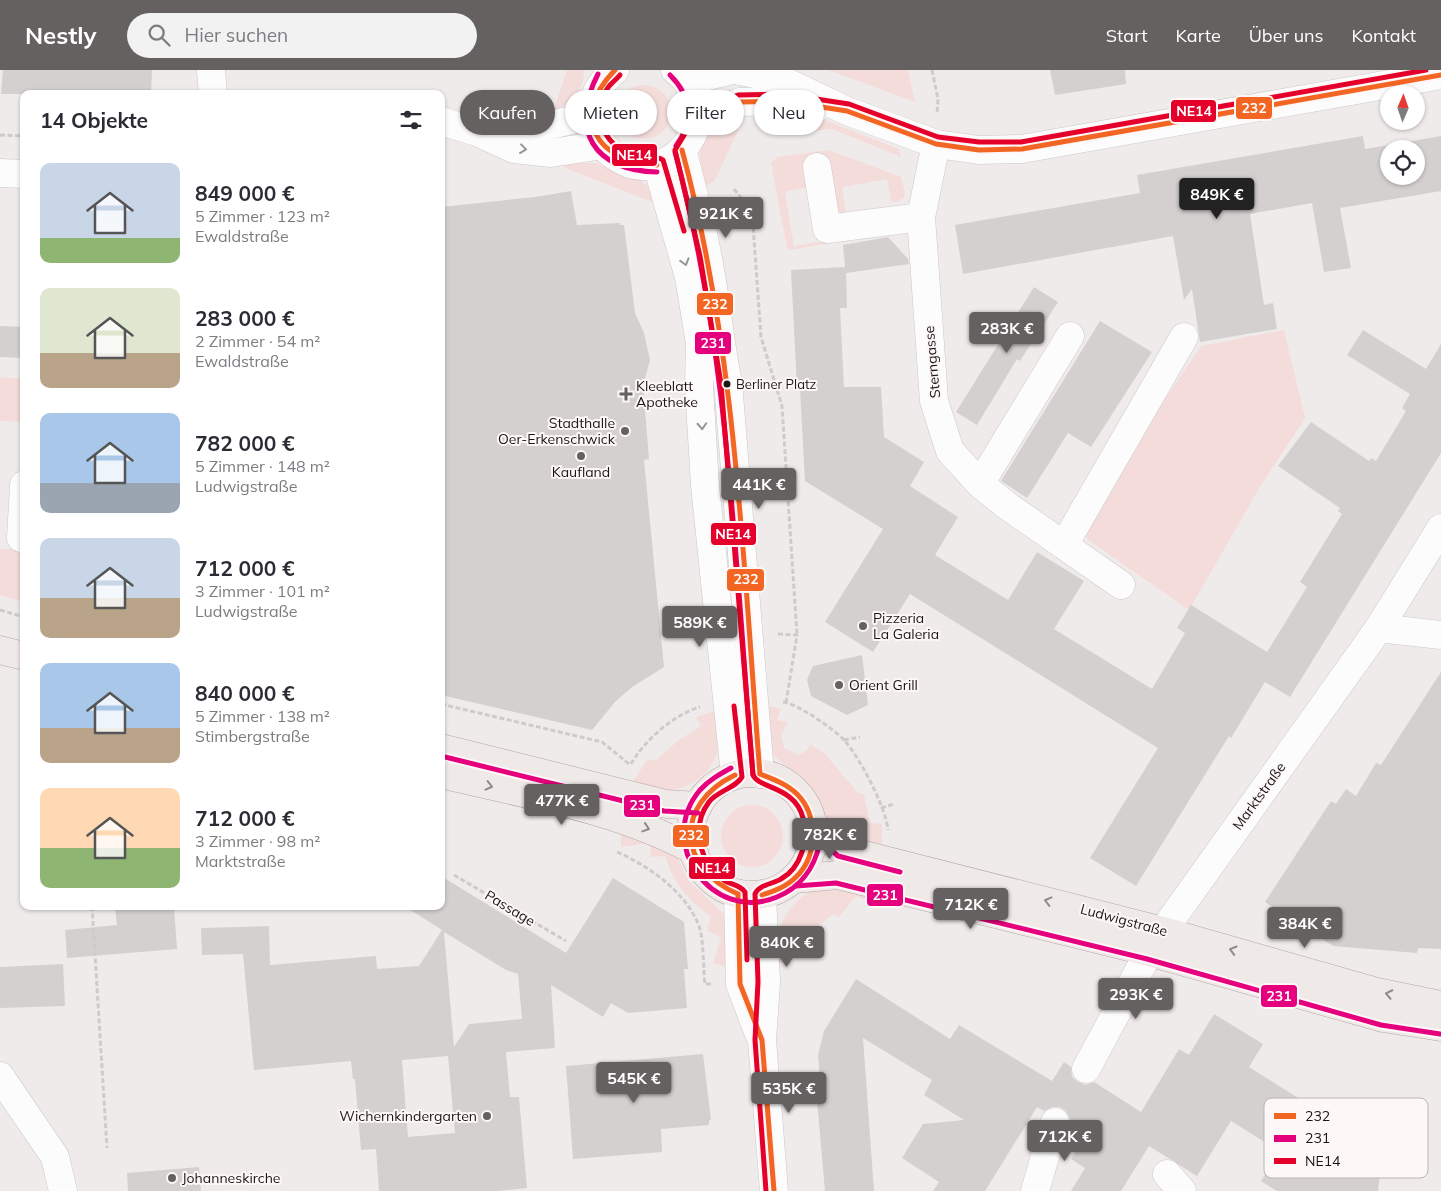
<!DOCTYPE html>
<html lang="de">
<head>
<meta charset="utf-8">
<style>
	body { margin:0; font-family:Mulish,sans-serif; background:#f2f2f3; color:#2b2b33; height:100vh; display:flex; flex-direction:column; font-size:19px; white-space:nowrap }
	* { box-sizing:border-box; margin:0 }
	p { font-size:16px; color:#7c7c81 }
	.icon { flex:none; width:28px; height:28px; fill:none; stroke:currentColor; stroke-width:2; stroke-linecap:round; stroke-linejoin:round }
	.map { position:relative; flex:1; overflow:hidden }
	.drawer { position:absolute; left:20px; top:20px; width:425px; height:820px; display:flex; flex-direction:column; background:#fff; border-radius:10px; box-shadow:0 1px 4px #0004 }
	.drawer>* { flex:none }
	.banner { position:absolute; left:460px; top:20px; width:475px; height:45px; display:flex; gap:10px }
	.needle { width:32px; rotate:2deg }
	.fabs { position:absolute; left:1380px; top:15px; display:grid; gap:10px }
	.fabs a { display:grid; place-items:center; width:45px; height:45px; border-radius:50%; background:#fff; box-shadow:0 1px 4px #0004; font-size:25px }
	.price { position:absolute; translate:-50% -42px; padding:0 11px; border-radius:5px; background:#656161; color:#fff; font-size:16px; line-height:32px; filter:drop-shadow(0 1px 2px #0008) }
	.price::after { content:''; position:absolute; left:50%; top:30px; width:15px; height:11px; margin-left:-8px; background:inherit; clip-path:polygon(0 0,100% 0,50% 100%) }
	.price.active { background:#222; color:#fff }
	ul { padding:0; list-style:none }
	li { display:flex; align-items:center; gap:15px; height:125px; padding:0 20px }
	li span { display:grid; place-items:center; flex:none; width:140px; height:100px; border-radius:10px; color:#555 }
	li>.icon { margin-inline-start:auto }
	span .icon { width:60px; height:60px; fill:#fffc; stroke-width:1 }
	li b { font-size:21px }
	h2 { display:flex; justify-content:space-between; align-items:center; height:60px; padding:0 20px; font-size:21px }
	.pill { padding:0 18px; border-radius:22px; background:#fff; box-shadow:0 1px 4px #0004; font-size:18px; line-height:45px }
	.pill.active { background:#656161; color:#fff }
	header { display:flex; align-items:center; gap:30px; box-sizing:border-box; height:70px; padding:0 25px; background:#656161; color:#fff }
	header strong { font-size:24px }
	nav { display:flex; gap:28px; margin-inline-start:auto; font-size:18px }
	.search { width:350px; height:45px; background:#f2f2f3; display:flex; align-items:center; gap:12px; box-sizing:border-box; padding:0 18px; border-radius:28px; color:#7c7c81; font-size:19px }
	.map>svg:first-child { display:block }
	.green { fill:#f4dcda }
	.building { fill:#d4d0d0; fill-rule:evenodd }
	.lines { fill:none; stroke-linecap:round; stroke-linejoin:round }
	.minor-casing { stroke:#ccc8c8; stroke-width:29 }
	.major-casing { stroke:#b4a7a7; stroke-width:29 }
	.path { stroke:#cecbca; stroke-width:3; stroke-dasharray:5 2.5; stroke-linecap:butt }
	.minor { stroke:#fdfcfc; stroke-width:28 }
	.major { stroke:#efe9e8; stroke-width:28 }
	.bus-1-casing { stroke:#fef7f7; stroke-width:9 }
	.bus-2-casing { stroke:#fef7f7; stroke-width:9 }
	.bus-3-casing { stroke:#fef7f7; stroke-width:9 }
	.bus-1 { stroke:#f26522; stroke-width:5 }
	.bus-2 { stroke:#e5007d; stroke-width:5 }
	.bus-3 { stroke:#e4002b; stroke-width:5 }
	.oneway { stroke:#979594 }
	.oneway2 { stroke:#8f8a8a }
	.bus-dot { fill:#1a1716; stroke:#fef7f7; stroke-width:2 }
	.poi-dot { fill:#656161; stroke:#fef7f7; stroke-width:2 }
	.labels { text-anchor:middle; dominant-baseline:central; stroke-width:4; stroke-linejoin:round; paint-order:stroke }
	.bus-label { font-size:13px; fill:#1a1716; stroke:#fef7f7; text-anchor:start }
	.street-label { font-size:14px; fill:#1a1716; stroke:#fef7f7 }
	.poi-label { font-size:14px; fill:#1a1716; stroke:#fef7f7; text-anchor:start }
	.key { fill:#fef7f7; stroke:#bab4b4; stroke-width:1 }
	.key-label { font-size:14px; fill:#1a1716 }
	.line-badge { stroke:#fef7f7; stroke-width:2 }
	.badge-label { font-size:14px; text-anchor:middle; font-weight:bold; fill:#fff }
</style>
</head>
<body>
<header>
<strong>Nestly</strong>
<div class="search"><svg class="icon" aria-label="search" viewBox="0 0 24 24"><circle cx="10" cy="10" r="6"/><path d="M15 15l6 6"/></svg>Hier suchen</div>
<nav><a>Start</a><a>Karte</a><a>Über uns</a><a>Kontakt</a></nav>
</header>
<div class="map">
<svg width="1441" height="1121" viewBox="0 0 1441 1121">
	<rect width="100%" height="100%" fill="#f0ebeb"/>
	<!-- green -->
	<g class="green">
		<path d="M567,0H584C584,21 573,33 554,40Z"/>
		<polygon points="828,0 908,0 915,32"/>
		<circle cx="644" cy="42" r="27"/>
		<polygon points="764,43 817,47 899,79 901,87 832,59 776,64 766,58 759,44"/>
		<path d="M734,48L737,49L738,61L714,112L705,116C697,74 695,70 734,48Z"/>
		<polygon points="829,80 901,107 905,123 904,128 896,132 891,131 887,109 842,117 846,142 836,144 826,88 804,92 808,117 785,122 794,176 829,170 830,173 791,180 787,178 771,93 777,87"/>
		<polygon points="564,93 596,93 627,106 637,108 646,115 655,133 565,98"/>
		<polygon points="1284,260 1305,348 1260,417 1189,540 1087,469 1085,458 1151,350 1201,276"/>
		<polygon points="0,307 24,309 24,352 0,351"/>
		<polygon points="0,479 24,479 24,532 0,525"/>
		<path d="M763,636L781,638L777,650L788,652L781,665L784,678L799,685L807,680L810,674L825,684L858,723L864,724L870,753L882,754V774C861,769 835,766 825,744C819,731 817,722 806,711C794,699 780,695 771,681Z"/>
		<path d="M718,640C718,651 720,663 719,674C717,697 695,717 673,720C659,722 644,717 631,714L648,689L655,691L679,670L701,656L696,647Z"/>
		<circle cx="752" cy="766" r="31"/>
		<path d="M621,758L674,780L688,810L724,844L727,855L730,898L713,893L721,867L707,861L711,846C687,830 674,813 665,786L651,787L650,773L621,777Z"/>
		<path d="M819,817L873,818L867,830L856,826L839,847L833,844L811,862L813,867L791,879L793,889L775,895C776,859 784,833 819,817Z"/>
	</g>
	<!-- building -->
	<g class="building">
		<polygon points="3,0 152,0 151,24 1,24"/>
		<polygon points="1050,0 1125,0 1126,14 1055,25"/>
		<path d="M1363,66L1365,79L1441,66V121L1340,138L1351,198L1324,202L1312,133L1250,144L1264,235L1273,233L1277,259L1200,272L1192,219L1184,230L1173,166L963,204L955,155L1140,123L1137,105ZM1389,79H1416V106H1389Z"/>
		<polygon points="571,121 577,155 620,153 620,155 624,155 635,243 644,263 650,290 643,316 649,389 644,390 664,597 632,617 615,632 592,660 441,625 441,137 535,127"/>
		<polygon points="888,167 908,189 909,194 846,203 847,238 840,238 844,317 881,317 884,367 924,392 910,416 958,447 935,485 1008,530 1037,482 1084,511 1054,559 1152,619 1185,563 1177,558 1191,535 1267,582 1307,517 1300,512 1342,444 1338,441 1340,438 1278,396 1311,352 1369,391 1371,388 1376,391 1406,341 1402,338 1410,324 1347,285 1363,260 1426,299 1441,274 1441,383 1290,627 1265,612 1231,668 1229,666 1136,816 1090,788 1158,678 910,524 873,582 825,552 883,459 805,411 800,319 797,319 791,200 845,197 843,175"/>
		<polygon points="1034,217 1058,232 1020,291 1017,289 977,355 956,342"/>
		<polygon points="1100,251 1152,282 1091,377 1068,363 1027,428 1001,411"/>
		<polygon points="0,256 24,257 24,288 0,287"/>
		<polygon points="862,585 868,635 847,645 811,626 807,610 813,596"/>
		<polygon points="1441,602 1441,879 1418,878 1417,883 1333,876 1265,832 1331,731 1336,734 1346,719 1356,726 1376,693 1381,695"/>
		<path d="M441,806L566,883L613,808L684,852L688,899H684L687,938L628,943L611,933L603,947L551,915L555,978L506,982L510,1027H519L527,1118L497,1121H379L376,1079L361,1080L355,1009H353L351,991L254,1000L243,884L202,885L201,858L269,856L270,895L376,886L377,899L419,896L442,860L404,836H441ZM444,862L506,900L518,904L522,949L469,954L454,977ZM448,986L455,1063L408,1067L402,990Z"/>
		<polygon points="115,836 174,836 177,879 67,888 65,860 117,855"/>
		<polygon points="63,894 65,936 0,938 0,897"/>
		<polygon points="856,909 950,969 959,955 1052,1011 1064,992 1071,997 1072,1007 1078,1012 1086,1015 1094,1012 1141,1042 1179,979 1189,985 1214,944 1263,974 1249,997 1308,1034 1312,1029 1383,1073 1378,1121 1277,1121 1261,1111 1279,1081 1231,1051 1197,1106 1149,1076 1121,1121 1071,1121 1085,1098 1071,1089 1085,1066 1070,1057 1070,1049 1066,1041 1060,1037 1052,1037 1044,1041 1037,1037 985,1121 933,1121 939,1112 902,1088 923,1054 964,1050 924,1025 932,1010 863,968 874,1121 825,1121 817,1031 822,1031 818,985 824,961"/>
		<polygon points="703,984 711,1050 709,1050 709,1055 661,1059 662,1082 573,1089 566,996"/>
		<polygon points="199,1097 201,1121 128,1121 127,1103"/>
	</g>
	<g class="lines">
		<!-- minor casing -->
		<g class="minor-casing">
			<g id="minor">
				<polyline points="211,0 213,24"/>
				<path d="M615,0C600,12 590,30 593,49C594,64 602,77 613,85C670,126 732,44 675,0"/>
				<polyline points="735,0 780,9 847,41 936,74 979,80 1022,79 1441,5"/>
				<polyline points="687,11 733,0"/>
				<polyline points="698,48 740,32 783,31 818,37"/>
				<polyline points="441,51 477,62 514,79 551,83 603,75"/>
				<polyline points="479,62 547,56 592,45"/>
				<polyline points="936,74 921,147 934,331 950,381 980,414 1006,435 1121,515"/>
				<path d="M682,80C693,120 703,159 710,200C717,237 720,275 728,313L760,704"/>
				<polyline points="657,95 689,207 700,273 699,316 705,415 735,705"/>
				<polyline points="817,97 827,159 921,147"/>
				<polyline points="0,103 24,104"/>
				<polyline points="980,414 1070,266"/>
				<polyline points="24,415 21,468 24,468"/>
				<polyline points="1064,475 1184,267"/>
				<polyline points="1379,558 1441,565"/>
				<polyline points="738,824 740,914 759,964"/>
				<polyline points="762,825 766,912 762,970 774,1121"/>
				<polyline points="1086,999 1149,882 1163,861 1379,558 1441,458"/>
				<polyline points="0,1006 55,1087 63,1121"/>
				<polyline points="1167,1104 1182,1121"/>
				<polyline points="1035,1121 1055,1052"/>
			</g>
		</g>
		<!-- major casing -->
		<g class="major-casing">
			<g id="major">
				<polyline points="0,580 24,586"/>
				<polyline points="441,678 666,734 698,736"/>
				<circle cx="752" cy="764" r="61"/>
				<path d="M441,704C525,725 616,738 693,780"/>
				<polyline points="813,754 841,779 1163,861 1377,922 1441,935"/>
				<polyline points="795,809 837,805 882,816 1149,882 1383,948 1441,957"/>
			</g>
		</g>
		<!-- path -->
		<g class="path">
			<polyline points="932,0 938,29 937,44"/>
			<polyline points="0,65 24,66"/>
			<polyline points="734,119 752,141 761,267 782,336 797,565"/>
			<polyline points="0,540 24,547"/>
			<polyline points="778,564 797,565 786,633"/>
			<path d="M783,632C798,634 834,659 845,671C860,688 886,738 888,760"/>
			<polyline points="441,634 602,672 629,694"/>
			<polyline points="844,670 860,667"/>
			<path d="M631,694C644,671 673,645 700,637"/>
			<polyline points="881,738 894,734"/>
			<path d="M617,782C649,796 686,822 699,856C704,870 703,898 705,914H712"/>
			<polyline points="454,805 566,871"/>
			<polyline points="92,836 107,1078"/>
		</g>
		<!-- minor -->
		<use href="#minor" class="minor"/>
		<!-- major -->
		<use href="#major" class="major"/>
		<!-- bus-1 casing -->
		<g class="bus-1-casing">
			<g id="bus-1">
				<path d="M615,0C569,47 596,92 657,95"/>
				<polyline points="698,48 740,32 783,31 847,41 936,74 979,80 1022,79 1441,5"/>
				<path d="M682,80C737,283 743,495 760,704"/>
				<path d="M760,704C773,709 787,714 797,724C818,745 818,786 796,807C786,817 774,821 762,825"/>
				<path d="M735,705C674,734 677,798 738,824"/>
				<polyline points="738,824 740,914 762,970 774,1121"/>
			</g>
		</g>
		<!-- bus-2 casing -->
		<g class="bus-2-casing">
			<g id="bus-2">
				<path d="M598,4C569,60 594,101 657,102"/>
				<path d="M670,5C692,27 694,51 676,76"/>
				<path d="M675,82C730,284 735,496 753,705"/>
				<polyline points="441,686 664,741 698,743"/>
				<path d="M731,698C720,704 709,710 700,720C655,773 712,854 777,827C802,817 814,798 820,773"/>
				<polyline points="808,760 838,786 900,802"/>
				<polyline points="796,816 836,813 1147,889 1381,955 1440,964"/>
			</g>
		</g>
		<!-- bus-3 casing -->
		<g class="bus-3-casing">
			<g id="bus-3">
				<path d="M620,5C616,10 610,14 607,19C589,47 607,79 636,86C645,88 655,85 663,90L684,161"/>
				<path d="M734,636L742,707C736,718 717,721 709,732C690,757 700,794 725,811C732,815 740,815 745,822L747,890"/>
				<path d="M766,1121L755,970L758,912L755,824C758,815 773,814 781,809C801,798 809,770 803,748C795,716 759,719 753,705L721,314L700,186L675,80L686,62L691,44L738,25L783,24L849,34L938,67L979,72H1021L1426,0"/>
			</g>
		</g>
		<!-- bus-1 -->
		<use href="#bus-1" class="bus-1"/>
		<!-- bus-2 -->
		<use href="#bus-2" class="bus-2"/>
		<!-- bus-3 -->
		<use href="#bus-3" class="bus-3"/>
	</g>
	<!-- one-way arrows -->
	<defs><path id="oneway-chevron" d="M-2-3.5L2.5 0L-2 3.5" fill="none" stroke-width="1.6" stroke-linecap="round" stroke-linejoin="round" transform="scale(1.25)"/></defs>
	<g class="oneway">
		<use href="#oneway-chevron" transform="translate(523 79) rotate(7)"/>
		<use href="#oneway-chevron" transform="translate(685 192) rotate(74)"/>
		<use href="#oneway-chevron" transform="translate(702 356) rotate(87)"/>
	</g>
	<g class="oneway2">
		<use href="#oneway-chevron" transform="translate(489 716) rotate(14)"/>
		<use href="#oneway-chevron" transform="translate(646 758) rotate(18)"/>
		<use href="#oneway-chevron" transform="translate(1048 831) rotate(-166)"/>
		<use href="#oneway-chevron" transform="translate(1233 880) rotate(-164)"/>
		<use href="#oneway-chevron" transform="translate(1389 924) rotate(-168)"/>
	</g>
	<!-- markers -->
	<circle class="bus-dot" cx="727" cy="314" r="4.5"/>
	<g class="poi-dot">
		<path d="M623.5 316.5h5v5h5v5h-5v5h-5v-5h-5v-5h5z"/>
		<circle cx="625" cy="361" r="5"/>
		<circle cx="581" cy="386" r="5"/>
		<circle cx="863" cy="556" r="5"/>
		<circle cx="839" cy="615" r="5"/>
		<circle cx="487" cy="1046" r="5"/>
		<circle cx="172" cy="1108" r="5"/>
	</g>
	<g class="labels">
		<!-- bus labels -->
		<g class="bus-label">
			<text x="736" y="314">Berliner Platz</text>
		</g>
		<!-- street labels -->
		<g class="street-label">
			<text transform="translate(932 292) rotate(-95)">Sterngasse</text>
			<text transform="translate(1259 726) rotate(-54)">Marktstraße</text>
			<text transform="translate(510 838) rotate(31)">Passage</text>
			<text transform="translate(1124 850) rotate(15)">Ludwigstraße</text>
		</g>
		<!-- poi labels -->
		<g class="poi-label">
			<text x="636" y="316">Kleeblatt<tspan x="636" dy="16">Apotheke</tspan></text>
			<text x="615" y="353" text-anchor="end">Stadthalle<tspan x="615" dy="16">Oer-Erkenschwick</tspan></text>
			<text x="581" y="402" text-anchor="middle">Kaufland</text>
			<text x="873" y="548">Pizzeria<tspan x="873" dy="16">La Galeria</tspan></text>
			<text x="849" y="615">Orient Grill</text>
			<text x="477" y="1046" text-anchor="end">Wichernkindergarten</text>
			<text x="182" y="1108">Johanneskirche</text>
		</g>
	</g>
	<!-- legend -->
	<rect x="1264" y="1028" width="164" height="80" rx="8" class="key"/>
	<rect x="1274" y="1043" width="22" height="6" fill="#f26522"/>
	<rect x="1274" y="1065" width="22" height="7" fill="#e5007d"/>
	<rect x="1274" y="1088" width="22" height="6" fill="#e4002b"/>
	<g class="key-label">
		<text x="1305" y="1051">232</text>
		<text x="1305" y="1073">231</text>
		<text x="1305" y="1096">NE14</text>
	</g>
	<g class="line-badge">
		<rect x="1235" y="26" width="38" height="24" rx="5" fill="#f26522"/>
		<rect x="1170" y="29" width="47" height="24" rx="5" fill="#e4002b"/>
		<rect x="611" y="73" width="47" height="24" rx="5" fill="#e4002b"/>
		<rect x="696" y="222" width="38" height="24" rx="5" fill="#f26522"/>
		<rect x="694" y="261" width="38" height="24" rx="5" fill="#e5007d"/>
		<rect x="710" y="452" width="47" height="24" rx="5" fill="#e4002b"/>
		<rect x="726" y="498" width="39" height="24" rx="5" fill="#f26522"/>
		<rect x="623" y="724" width="38" height="24" rx="5" fill="#e5007d"/>
		<rect x="672" y="754" width="38" height="24" rx="5" fill="#f26522"/>
		<rect x="688" y="786" width="48" height="24" rx="5" fill="#e4002b"/>
		<rect x="866" y="813" width="38" height="24" rx="5" fill="#e5007d"/>
		<rect x="1260" y="914" width="38" height="24" rx="5" fill="#e5007d"/>
	</g>
	<g class="badge-label">
		<text x="1254" y="43">232</text>
		<text x="1194" y="46">NE14</text>
		<text x="634" y="90">NE14</text>
		<text x="715" y="239">232</text>
		<text x="713" y="278">231</text>
		<text x="733" y="469">NE14</text>
		<text x="746" y="514">232</text>
		<text x="642" y="740">231</text>
		<text x="691" y="770">232</text>
		<text x="712" y="803">NE14</text>
		<text x="885" y="830">231</text>
		<text x="1279" y="931">231</text>
	</g>
</svg>
<div class="fabs">
<a><svg class="needle" viewBox="-14 -14 28 28"><path d="M0-13l5 13h-10z" fill="#e53935"/><path d="M0 13l5-13h-10z" fill="#7c7c81"/></svg></a>
<a><svg class="icon" aria-label="locate" viewBox="0 0 24 24"><circle cx="12" cy="12" r="6"/><path d="M12 2v4M12 18v4M2 12h4M18 12h4"/></svg></a>
</div>
<b class="price active" style="left:1217px;top:150px">849K €</b>
<b class="price" style="left:726px;top:169px">921K €</b>
<b class="price" style="left:1007px;top:284px">283K €</b>
<b class="price" style="left:759px;top:440px">441K €</b>
<b class="price" style="left:700px;top:578px">589K €</b>
<b class="price" style="left:562px;top:756px">477K €</b>
<b class="price" style="left:830px;top:790px">782K €</b>
<b class="price" style="left:971px;top:860px">712K €</b>
<b class="price" style="left:1305px;top:879px">384K €</b>
<b class="price" style="left:787px;top:898px">840K €</b>
<b class="price" style="left:1136px;top:950px">293K €</b>
<b class="price" style="left:634px;top:1034px">545K €</b>
<b class="price" style="left:789px;top:1044px">535K €</b>
<b class="price" style="left:1065px;top:1092px">712K €</b>
<div class="banner">
<a class="pill active">Kaufen</a>
<a class="pill">Mieten</a>
<a class="pill">Filter</a>
<a class="pill">Neu</a>
</div>
<section class="drawer">
<h2>14 Objekte<svg class="icon" aria-label="filters" viewBox="0 0 24 24"><path d="M4 7h16M4 17h16"/><circle cx="9" cy="7" r="2"/><circle cx="15" cy="17" r="2"/></svg></h2>
<ul>
<li><span style="background:linear-gradient(#c9d6e8 75%,#8fb573 0)"><svg class="icon" aria-label="home" viewBox="0 0 24 24"><path d="M3 11l9-7 9 7M6 9v11h12V9"/></svg></span><div><b>849 000 €</b><p>5 Zimmer · 123 m²</p><p>Ewaldstraße</p></div></li>
<li><span style="background:linear-gradient(#dfe7d0 65%,#b9a48a 0)"><svg class="icon" aria-label="home" viewBox="0 0 24 24"><path d="M3 11l9-7 9 7M6 9v11h12V9"/></svg></span><div><b>283 000 €</b><p>2 Zimmer · 54 m²</p><p>Ewaldstraße</p></div></li>
<li><span style="background:linear-gradient(#a9c7e8 70%,#9aa5b1 0)"><svg class="icon" aria-label="home" viewBox="0 0 24 24"><path d="M3 11l9-7 9 7M6 9v11h12V9"/></svg></span><div><b>782 000 €</b><p>5 Zimmer · 148 m²</p><p>Ludwigstraße</p></div></li>
<li><span style="background:linear-gradient(#c9d6e8 60%,#b9a48a 0)"><svg class="icon" aria-label="home" viewBox="0 0 24 24"><path d="M3 11l9-7 9 7M6 9v11h12V9"/></svg></span><div><b>712 000 €</b><p>3 Zimmer · 101 m²</p><p>Ludwigstraße</p></div></li>
<li><span style="background:linear-gradient(#a9c7e8 65%,#b9a48a 0)"><svg class="icon" aria-label="home" viewBox="0 0 24 24"><path d="M3 11l9-7 9 7M6 9v11h12V9"/></svg></span><div><b>840 000 €</b><p>5 Zimmer · 138 m²</p><p>Stimbergstraße</p></div></li>
<li><span style="background:linear-gradient(#ffd9b3 60%,#8fb573 0)"><svg class="icon" aria-label="home" viewBox="0 0 24 24"><path d="M3 11l9-7 9 7M6 9v11h12V9"/></svg></span><div><b>712 000 €</b><p>3 Zimmer · 98 m²</p><p>Marktstraße</p></div></li>
</ul>
</section>
</div>
</body>
</html>
